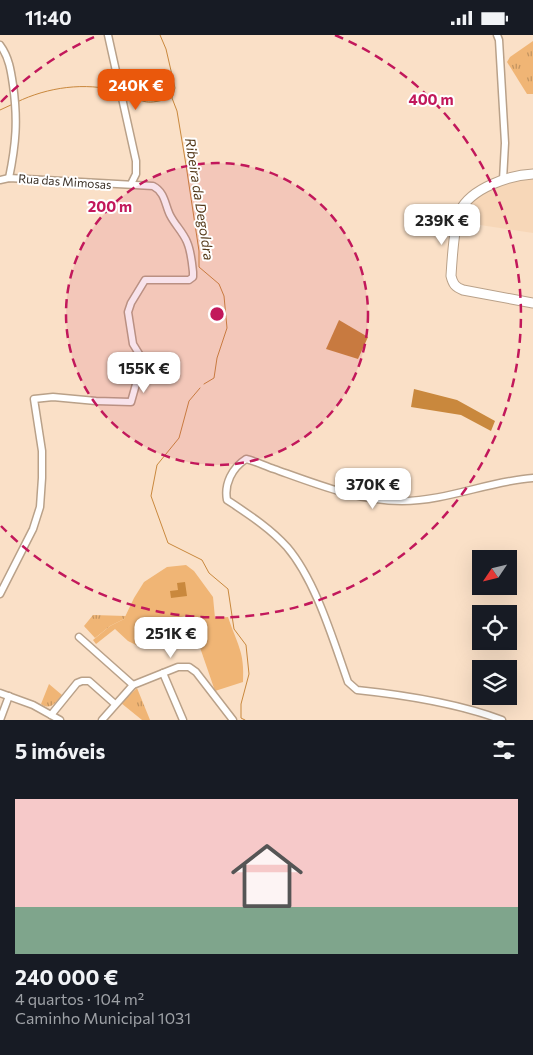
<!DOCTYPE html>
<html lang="pt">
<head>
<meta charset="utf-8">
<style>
	body { margin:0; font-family:Commissioner,sans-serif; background:#242831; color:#f1f3f6; height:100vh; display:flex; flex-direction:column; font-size:19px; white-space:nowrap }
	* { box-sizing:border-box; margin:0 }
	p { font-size:16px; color:#9ea1a6 }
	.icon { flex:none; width:28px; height:28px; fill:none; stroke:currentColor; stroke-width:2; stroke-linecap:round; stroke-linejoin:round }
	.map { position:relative; height:685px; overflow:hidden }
	.drawer { display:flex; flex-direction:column; background:#171b24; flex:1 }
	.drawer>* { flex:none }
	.needle { width:32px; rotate:235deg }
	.controls { position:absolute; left:472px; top:515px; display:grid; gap:10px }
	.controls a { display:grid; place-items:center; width:45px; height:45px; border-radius:0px; background:#171b24; box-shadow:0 5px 20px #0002; font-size:25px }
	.price { position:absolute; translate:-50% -42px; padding:0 11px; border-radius:10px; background:#fff; color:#222; font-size:16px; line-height:32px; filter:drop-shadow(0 1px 2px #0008) }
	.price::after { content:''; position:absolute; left:50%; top:30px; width:15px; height:11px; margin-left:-8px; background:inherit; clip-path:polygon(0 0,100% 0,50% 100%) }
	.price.active { background:#ea580c; color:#fff }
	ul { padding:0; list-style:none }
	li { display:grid; align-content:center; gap:10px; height:265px; padding:0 15px }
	li span { display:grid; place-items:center; height:155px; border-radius:0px; color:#555 }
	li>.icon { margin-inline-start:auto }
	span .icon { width:90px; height:90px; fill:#fffc; stroke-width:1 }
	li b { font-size:21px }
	h2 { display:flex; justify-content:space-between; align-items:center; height:60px; padding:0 15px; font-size:21px }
	.status { display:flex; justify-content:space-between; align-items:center; height:35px; padding:0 25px; background:#171b24; direction:ltr }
	.status svg { height:14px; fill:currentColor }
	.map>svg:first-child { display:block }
	.built { fill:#f7d7b8 }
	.grass { fill:url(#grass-tufts) }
	.pitch { fill:#f0b575 }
	.water { fill:#c9883d }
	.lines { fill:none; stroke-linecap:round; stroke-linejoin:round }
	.stream { stroke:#c9883d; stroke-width:1 }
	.street-casing { stroke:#b9a189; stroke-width:9 }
	.secondary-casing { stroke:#b9a189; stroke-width:11 }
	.street { stroke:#fff; stroke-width:6 }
	.secondary { stroke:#fff; stroke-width:9 }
	.ring { fill:none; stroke:#c2185b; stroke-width:2.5; stroke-dasharray:9 6 }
	.labels { text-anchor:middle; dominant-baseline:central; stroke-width:4; stroke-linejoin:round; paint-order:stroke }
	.street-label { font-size:12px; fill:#382e24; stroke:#fff }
	.water-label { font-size:14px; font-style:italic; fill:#553a1a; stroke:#fff }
	.centre { fill:#c2185b; stroke:#fff; stroke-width:2.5 }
	.ring-label { font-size:15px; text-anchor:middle; font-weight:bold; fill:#c2185b; stroke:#fff; stroke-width:4; stroke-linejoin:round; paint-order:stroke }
</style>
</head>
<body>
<div class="status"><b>11:40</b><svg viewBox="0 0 49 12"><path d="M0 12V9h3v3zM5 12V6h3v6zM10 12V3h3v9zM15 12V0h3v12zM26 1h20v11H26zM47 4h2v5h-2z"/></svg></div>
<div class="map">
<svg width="533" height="685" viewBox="0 0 533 685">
	<defs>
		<pattern id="grass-tufts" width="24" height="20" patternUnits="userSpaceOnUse" patternTransform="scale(1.25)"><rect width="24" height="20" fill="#f0b575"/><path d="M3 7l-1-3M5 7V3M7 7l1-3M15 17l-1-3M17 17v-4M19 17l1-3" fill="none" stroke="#c39460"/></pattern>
	</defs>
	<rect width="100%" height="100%" fill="#fae0c7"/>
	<!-- built -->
	<polygon class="built" points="533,143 533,198 460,187 466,172 477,162 493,153 516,145"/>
	<!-- grass -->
	<g class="grass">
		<polygon points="533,6 533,59 527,59 507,27 510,22"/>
		<polygon points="93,580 126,581 124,584 110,591 95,603 84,591"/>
		<path d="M49,649L62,660C56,667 51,676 41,669Z"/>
		<polygon points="137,653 150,685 142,685 121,668"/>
	</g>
	<!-- pitch -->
	<path class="pitch" d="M186,530L194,536L213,562L215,583L228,582C237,609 245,617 243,647L215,656L195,598H191L189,583L187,581L169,584V587L165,588V589H168V595L171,594L172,600H175L176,603L158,608L150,613H142L128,606L115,594L96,609L93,605L110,591L124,584L134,563L144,547L167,532Z"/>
	<!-- water -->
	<g class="water">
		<polygon points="339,285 368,302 358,324 326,314"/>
		<polygon points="414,354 457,365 495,386 491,396 461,380 411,372"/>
		<polygon points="185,547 187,561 171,563 170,556 178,555 177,548"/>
	</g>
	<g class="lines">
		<!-- stream -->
		<g class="stream">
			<polyline points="160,0 166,14 175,53 172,63 177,76 186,130 199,216 199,232 219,249 224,261 227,293 217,323 214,343 204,349"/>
			<path d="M123,58C147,68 145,70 171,63"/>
			<path d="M17,67C48,52 85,47 118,56"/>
			<polyline points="0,75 13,69"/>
			<polyline points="200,353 189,366 179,403 157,430 151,461 168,508 202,525 209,538 228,554 234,594 246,610 249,639 241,669 241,683 245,685"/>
		</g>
		<!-- street casing -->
		<g class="street-casing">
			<g id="street">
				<polyline points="108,0 136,126 136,139 131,149"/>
				<polyline points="497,0 499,5 505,108 503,145"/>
				<path d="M0,10C9,22 11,36 13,50C18,85 16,109 9,143"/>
				<path d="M0,145L9,143L153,151C165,157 165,170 170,180C175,190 183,197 187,207C191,216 192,227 193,237V242L189,245H145L131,268L128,277L133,309L141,322L140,335L131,367L96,366L53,362L34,364L42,416V443L40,472L33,494L0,559"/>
				<polyline points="79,602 133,650"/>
				<polyline points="163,638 183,685"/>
				<polyline points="0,658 33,670 60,685"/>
				<polyline points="51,680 77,648 82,646 89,646 115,669"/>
				<polyline points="0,685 9,661"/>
				<polyline points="102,685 133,650 178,632 189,632 196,637 233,685"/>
				<path d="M502,685C457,668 405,660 357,655L348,647C333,605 316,546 287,512C270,493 248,479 227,465C224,449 232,433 246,424C255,426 265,431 274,434C316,449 358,466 402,466C447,466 489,446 533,443"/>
			</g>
		</g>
		<!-- secondary casing -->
		<g class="secondary-casing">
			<path id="secondary" d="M533,139C510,140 471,153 460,176C454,190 452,224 451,241C453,249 455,252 463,255L533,268"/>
		</g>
		<!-- street -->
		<use href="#street" class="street"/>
		<!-- secondary -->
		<use href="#secondary" class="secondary"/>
	</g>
	<!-- distance rings -->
	<circle cx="217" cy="279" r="151" fill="#c2185b" fill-opacity=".12"/>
	<g class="ring">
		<circle cx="217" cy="279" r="151"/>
		<path d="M1 67A303 303 0 0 1 99 0M335 0A303 303 0 1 1 1 491"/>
	</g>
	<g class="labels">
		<!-- street labels -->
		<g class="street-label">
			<text transform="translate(65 146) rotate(4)">Rua das Mimosas</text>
		</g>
		<!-- water labels -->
		<g class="water-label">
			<text transform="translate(200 164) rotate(81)">Ribeira da Degoldra</text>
		</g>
	</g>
	<circle cx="217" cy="279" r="8" class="centre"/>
	<g class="ring-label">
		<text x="431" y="70">400 m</text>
		<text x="110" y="177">200 m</text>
	</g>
</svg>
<div class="controls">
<a><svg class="needle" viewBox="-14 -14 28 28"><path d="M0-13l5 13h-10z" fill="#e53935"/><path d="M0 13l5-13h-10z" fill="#9ea1a6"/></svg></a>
<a><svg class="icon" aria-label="locate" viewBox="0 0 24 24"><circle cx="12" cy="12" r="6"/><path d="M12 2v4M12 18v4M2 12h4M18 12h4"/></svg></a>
<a><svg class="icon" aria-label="layers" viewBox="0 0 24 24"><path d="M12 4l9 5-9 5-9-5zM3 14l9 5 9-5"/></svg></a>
</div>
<b class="price active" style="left:136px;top:76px">240K €</b>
<b class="price" style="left:442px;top:211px">239K €</b>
<b class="price" style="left:144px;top:359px">155K €</b>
<b class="price" style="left:373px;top:475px">370K €</b>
<b class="price" style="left:171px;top:624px">251K €</b>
</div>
<section class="drawer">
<h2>5 imóveis<svg class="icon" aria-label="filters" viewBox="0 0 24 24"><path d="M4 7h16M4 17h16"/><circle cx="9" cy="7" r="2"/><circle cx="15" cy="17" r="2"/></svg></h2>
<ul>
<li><span style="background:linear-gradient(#f6c9c9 70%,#7fa58c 0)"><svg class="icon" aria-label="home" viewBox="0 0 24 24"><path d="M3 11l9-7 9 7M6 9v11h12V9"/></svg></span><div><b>240 000 €</b><p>4 quartos · 104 m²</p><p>Caminho Municipal 1031</p></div></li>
</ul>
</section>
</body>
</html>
